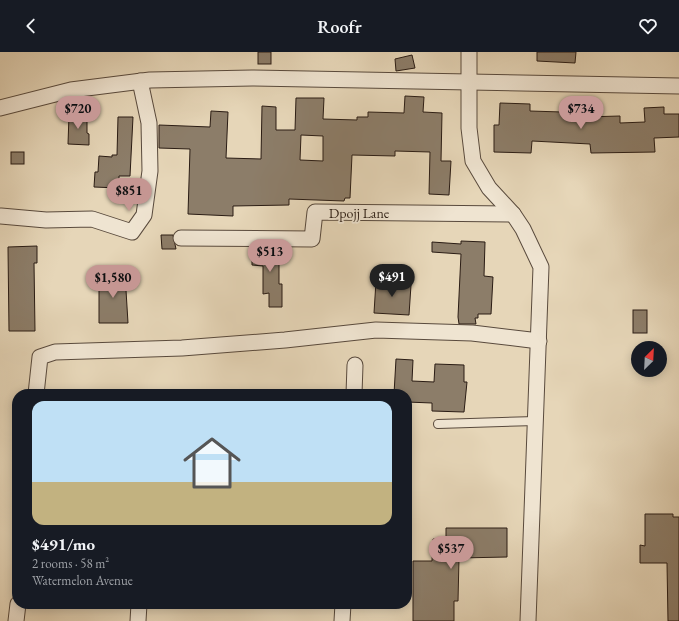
<!DOCTYPE html>
<html lang="en">
<head>
<meta charset="utf-8">
<style>
	body { margin:0; font-family:"EB Garamond",serif; background:#242831; color:#f1f3f6; height:100vh; display:flex; flex-direction:column; font-size:15px; white-space:nowrap }
	* { box-sizing:border-box; margin:0 }
	p { font-size:13px; color:#9ea1a6 }
	.icon { flex:none; width:22px; height:22px; fill:none; stroke:currentColor; stroke-width:2; stroke-linecap:round; stroke-linejoin:round }
	.map { position:relative; flex:1; overflow:hidden }
	.side { position:absolute; left:12px; top:337px; width:400px; height:220px; display:flex; flex-direction:column; background:#171b24; border-radius:16px; box-shadow:0 2px 10px #0003 }
	.side>* { flex:none }
	.needle { width:26px; rotate:24deg }
	.fabs { position:absolute; left:631px; top:289px; display:grid; gap:8px }
	.fabs a { display:grid; place-items:center; width:36px; height:36px; border-radius:50%; background:#171b24; box-shadow:0 2px 10px #0003; font-size:20px }
	.price { position:absolute; translate:-50% -34px; padding:0 9px; border-radius:14px; background:#c59692; color:#111; font-size:13px; line-height:26px; filter:drop-shadow(0 1px 2px #0008) }
	.price::after { content:''; position:absolute; left:50%; top:24px; width:12px; height:9px; margin-left:-6px; background:inherit; clip-path:polygon(0 0,100% 0,50% 100%) }
	.price.active { background:#222; color:#fff }
	ul { padding:0; list-style:none }
	li { display:grid; align-content:center; gap:8px; height:212px; padding:0 20px }
	li+li { border-top:1px solid #363941 }
	li span { display:grid; place-items:center; height:124px; border-radius:12px; color:#555 }
	li>.icon { margin-inline-start:auto }
	span .icon { width:72px; height:72px; fill:#fffc; stroke-width:1 }
	li b { font-size:17px }
	header { display:flex; justify-content:space-between; align-items:center; height:52px; padding:0 20px; background:#171b24; font-size:18px; font-weight:600 }
	.map>svg:first-child { display:block }
	.building { fill:#8c7d69; stroke:#2a1c14; fill-rule:evenodd }
	.lines { fill:none; stroke-linecap:round; stroke-linejoin:round }
	.service-casing { stroke:#594a3d; stroke-width:10 }
	.minor-casing { stroke:#594a3d; stroke-width:17 }
	.service { stroke:#efe4d1; stroke-width:8 }
	.minor { stroke:#efe4d1; stroke-width:15 }
	.labels { text-anchor:middle; dominant-baseline:central; stroke-width:3.5; stroke-linejoin:round; paint-order:stroke }
	.street-label { font-size:14px; fill:#2a1c14; stroke:#efe4d1 }
</style>
</head>
<body>
<header><svg class="icon" aria-label="back" viewBox="0 0 24 24"><path d="M15 5l-7 7 7 7"/></svg>Roofr<svg class="icon" aria-label="heart" viewBox="0 0 24 24"><path d="M12 20l-8-8c-3-5 5-10 8-4 3-6 11-1 8 4z"/></svg></header>
<div class="map">
<svg width="679" height="569" viewBox="0 0 679 569">
	<rect width="100%" height="100%" fill="#e6d6b8"/>
	<filter id="stains"><feTurbulence type="fractalNoise" baseFrequency=".005" numOctaves="4"/><feColorMatrix values="0 0 0 0 .2 0 0 0 0 .09 0 0 0 0 .02 0 0 0 .5 -.17"/></filter>
	<radialGradient id="worn" r=".72"><stop offset=".6" stop-color="#630" stop-opacity="0"/><stop offset="1" stop-color="#630" stop-opacity=".3"/></radialGradient>
	<!-- building -->
	<g class="building">
		<rect x="258" y="0" width="13" height="12"/>
		<polygon points="537,0 576,0 575,11 537,9"/>
		<polygon points="412,3 415,16 396,19 395,7"/>
		<path d="M405,44L424,45L423,60L442,61L441,109H451L449,143L429,142L430,100L395,99V104L352,103L350,146H345L344,149L289,147V153L233,154V164L188,162L190,97L159,96V73L210,75L211,59L228,60L226,106L261,107L262,54L276,55V78H295L296,46H324L323,67L357,68V65H368V60L404,61ZM301,83L323,84V109L300,108Z"/>
		<polygon points="500,51 530,52 530,59 562,60 562,56 578,56 578,59 584,59 584,65 620,64 620,71 645,70 644,56 664,55 664,62 679,62 679,85 654,86 655,100 591,101 590,92 532,89 531,101 494,100 494,73 499,73"/>
		<polygon points="69,63 87,64 87,81 89,82 89,93 68,92"/>
		<polygon points="118,65 133,65 130,124 119,124 119,136 94,135 95,120 98,120 99,104 112,105 112,103 117,103"/>
		<rect x="11" y="100" width="13" height="12"/>
		<polygon points="161,183 173,183 176,197 162,197"/>
		<polygon points="461,189 485,190 484,224 493,225 491,262 478,262 478,266 475,266 476,272 459,272 458,265 461,202 432,200 432,190 461,192"/>
		<polygon points="37,194 37,211 34,211 35,279 9,279 8,195"/>
		<polygon points="252,196 279,196 279,232 282,232 282,255 269,255 269,241 263,242 263,214 252,213"/>
		<polygon points="99,222 125,222 128,271 99,271"/>
		<polygon points="376,229 411,233 409,263 374,261"/>
		<rect x="633" y="258" width="14" height="23"/>
		<polygon points="396,307 413,308 412,329 434,330 435,312 464,313 464,330 467,330 464,360 432,359 432,351 407,350 407,342 394,342"/>
		<polygon points="645,462 673,462 673,465 679,465 679,569 668,569 667,511 640,511 640,493 645,494"/>
		<polygon points="446,476 507,476 507,505 459,506 458,549 454,549 454,569 413,569 413,509 432,509 433,487 446,487"/>
	</g>
	<g class="lines">
		<!-- service casing -->
		<g class="service-casing">
			<polyline id="service" points="438,372 536,369"/>
		</g>
		<!-- minor casing -->
		<g class="minor-casing">
			<g id="minor">
				<polyline points="469,0 469,76 473,109 489,136 513,162 523,177 541,215 528,569"/>
				<polyline points="0,56 71,38 150,28 252,26 679,34"/>
				<polyline points="1,164 46,168 92,167 132,180 144,163 150,119 149,71 140,29"/>
				<polyline points="181,186 312,187 315,160 513,162"/>
				<polyline points="36,342 40,305 55,300 182,296 285,288 376,278 472,281 539,289"/>
				<polyline points="354,342 355,313"/>
				<polyline points="16,569 18,552"/>
				<polyline points="138,569 139,552"/>
				<polyline points="342,569 343,552"/>
			</g>
		</g>
		<!-- service -->
		<use href="#service" class="service"/>
		<!-- minor -->
		<use href="#minor" class="minor"/>
	</g>
	<g class="labels">
		<!-- street labels -->
		<g class="street-label">
			<text x="359" y="161">Dpojj Lane</text>
		</g>
	</g>
	<rect width="100%" height="100%" filter="url(#stains)"/>
	<rect width="100%" height="100%" fill="url(#worn)"/>
</svg>
<div class="fabs">
<a><svg class="needle" viewBox="-14 -14 28 28"><path d="M0-13l5 13h-10z" fill="#e53935"/><path d="M0 13l5-13h-10z" fill="#9ea1a6"/></svg></a>
</div>
<b class="price" style="left:78px;top:78px">$720</b>
<b class="price" style="left:581px;top:78px">$734</b>
<b class="price" style="left:129px;top:160px">$851</b>
<b class="price" style="left:270px;top:221px">$513</b>
<b class="price active" style="left:392px;top:246px">$491</b>
<b class="price" style="left:113px;top:247px">$1,580</b>
<b class="price" style="left:451px;top:518px">$537</b>
<section class="side">
<ul>
<li><span style="background:linear-gradient(#bfe0f5 65%,#c2b280 0)"><svg class="icon" aria-label="home" viewBox="0 0 24 24"><path d="M3 11l9-7 9 7M6 9v11h12V9"/></svg></span><div><b>$491/mo</b><p>2 rooms · 58 m²</p><p>Watermelon Avenue</p></div></li>
</ul>
</section>
</div>
</body>
</html>
